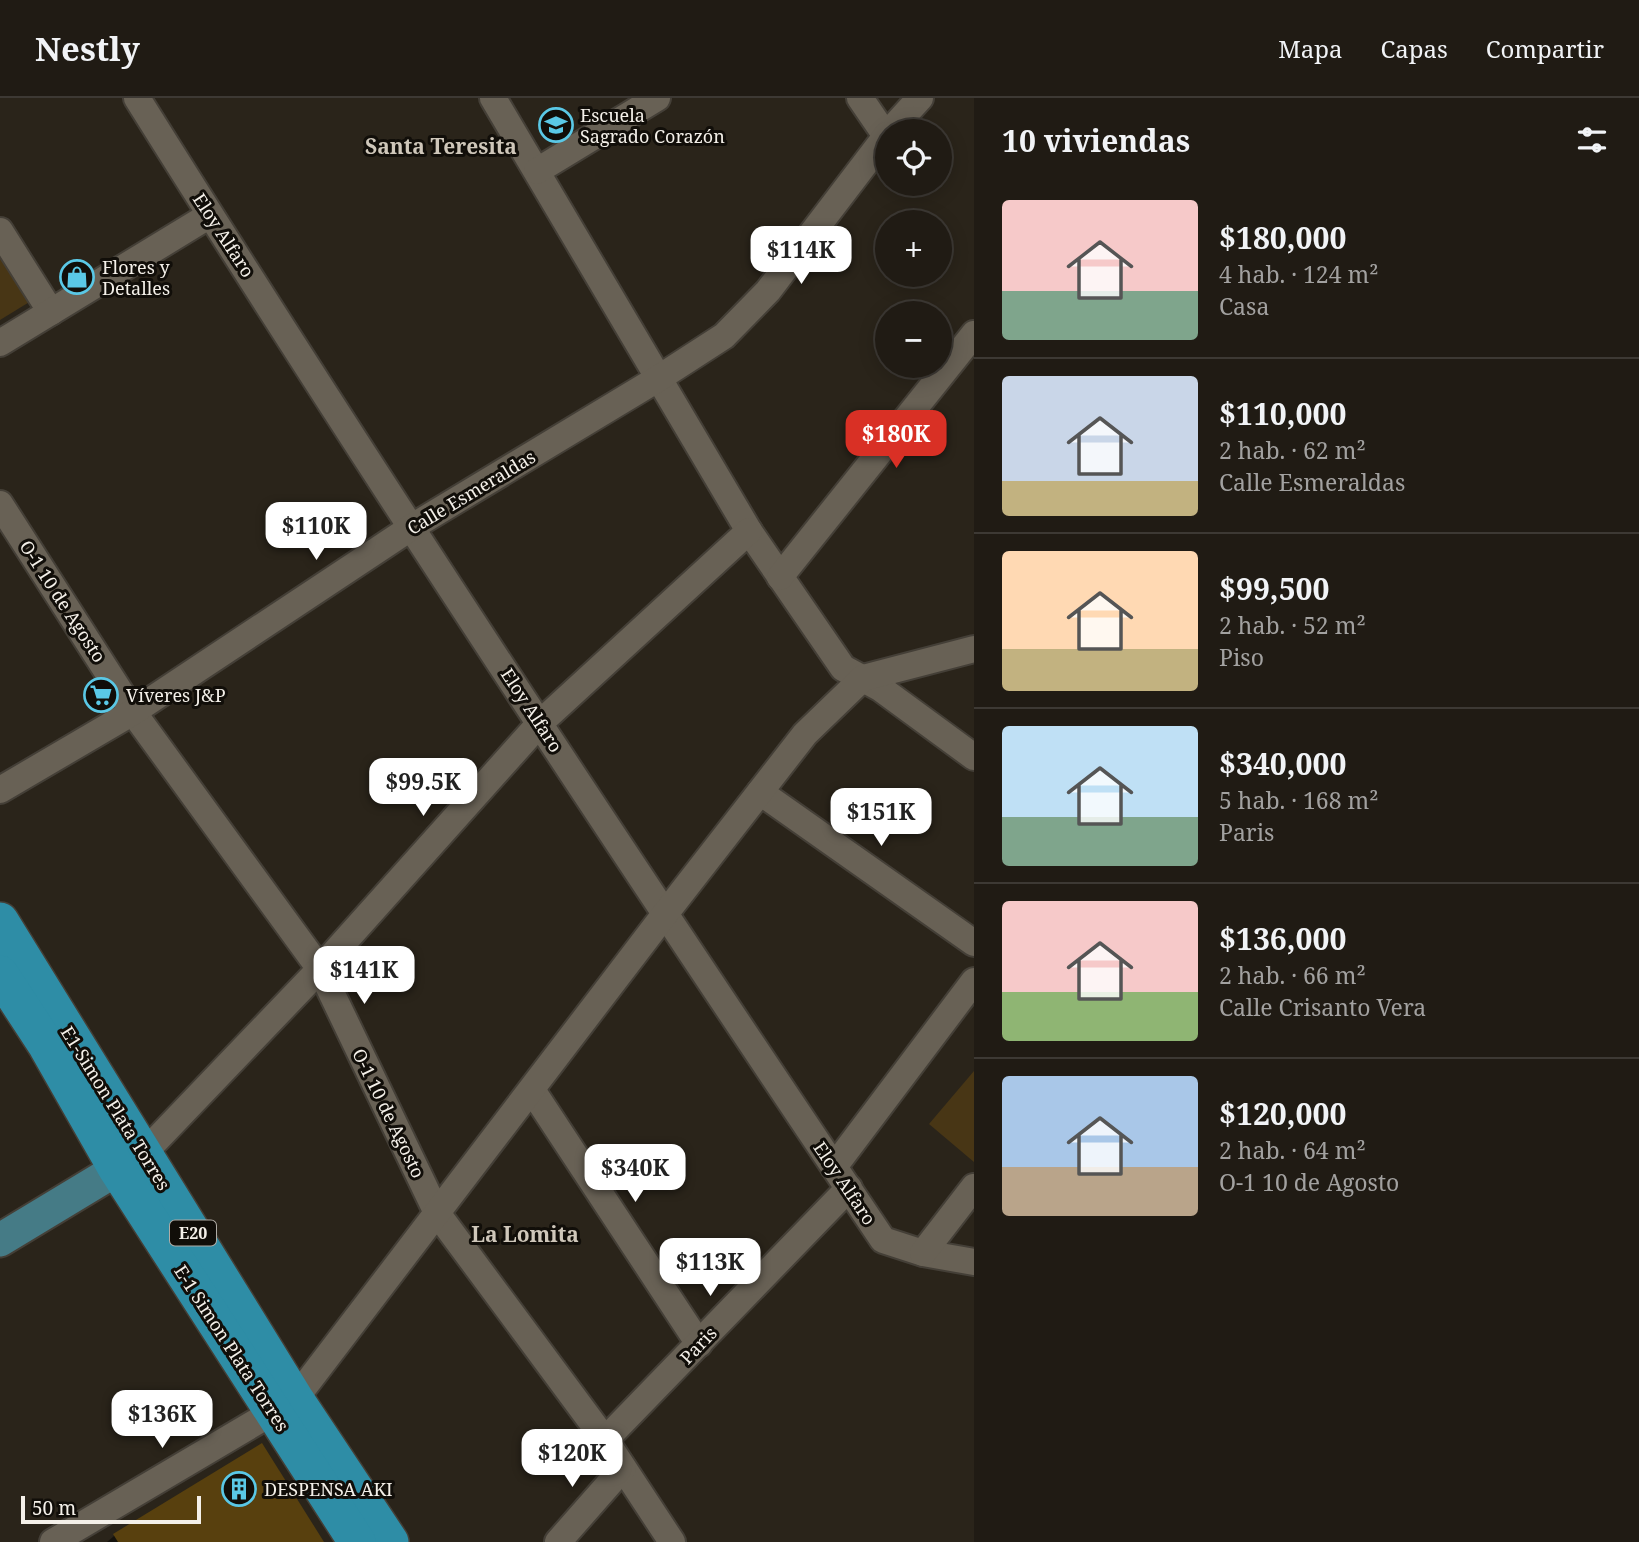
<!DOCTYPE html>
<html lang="es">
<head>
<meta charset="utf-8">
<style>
	body { margin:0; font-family:"Noto Serif",serif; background:#2d2822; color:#f1f3f6; height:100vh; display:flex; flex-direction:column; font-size:26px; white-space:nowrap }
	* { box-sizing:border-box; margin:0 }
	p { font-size:23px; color:#a2a1a0 }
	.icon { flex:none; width:38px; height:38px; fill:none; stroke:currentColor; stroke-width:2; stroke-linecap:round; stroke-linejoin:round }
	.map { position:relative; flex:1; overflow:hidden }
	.sheet { display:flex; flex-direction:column; background:#201b14; width:665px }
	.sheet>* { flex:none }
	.fabs { position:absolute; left:875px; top:21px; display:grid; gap:14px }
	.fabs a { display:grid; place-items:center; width:77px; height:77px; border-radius:50%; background:#201b14; box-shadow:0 4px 18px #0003,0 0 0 2px #3d3934; font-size:35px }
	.scale { position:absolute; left:21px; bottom:18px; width:180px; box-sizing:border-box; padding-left:7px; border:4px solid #f4f0e9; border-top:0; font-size:19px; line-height:24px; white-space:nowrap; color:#f4f0e9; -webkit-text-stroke:5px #110e09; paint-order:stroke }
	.price { position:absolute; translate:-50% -60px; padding:0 16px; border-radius:14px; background:#fff; color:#222; font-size:23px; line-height:46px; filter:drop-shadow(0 2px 4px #0008) }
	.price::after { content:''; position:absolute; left:50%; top:42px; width:21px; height:16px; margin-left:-10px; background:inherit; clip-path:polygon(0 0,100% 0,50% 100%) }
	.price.selected { background:#d93025; color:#fff }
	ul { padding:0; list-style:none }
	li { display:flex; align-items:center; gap:21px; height:175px; padding:0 28px }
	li+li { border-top:2px solid #3d3934 }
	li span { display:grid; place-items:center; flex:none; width:196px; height:140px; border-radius:7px; color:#555 }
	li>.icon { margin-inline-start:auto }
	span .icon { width:84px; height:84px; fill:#fffc; stroke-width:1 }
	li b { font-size:30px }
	h2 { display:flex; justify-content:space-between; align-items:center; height:84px; padding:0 28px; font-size:30px }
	header { display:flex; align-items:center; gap:42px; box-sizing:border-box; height:98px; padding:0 35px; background:#201b14; border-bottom:2px solid #3d3934 }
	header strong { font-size:33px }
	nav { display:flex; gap:38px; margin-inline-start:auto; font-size:24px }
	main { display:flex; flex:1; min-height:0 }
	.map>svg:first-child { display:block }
	.green { fill:#483615 }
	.shadow { fill:#0007 }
	.building { fill:#58400e }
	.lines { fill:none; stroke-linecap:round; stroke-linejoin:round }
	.minor-casing { stroke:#443f37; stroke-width:30 }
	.major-casing { stroke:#443f37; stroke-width:37 }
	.highway-casing { stroke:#443f37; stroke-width:40 }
	.minor { stroke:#686155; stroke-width:26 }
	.major { stroke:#457b86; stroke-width:33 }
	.highway { stroke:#2e8da6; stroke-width:37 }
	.labels { text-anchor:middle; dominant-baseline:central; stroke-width:6; stroke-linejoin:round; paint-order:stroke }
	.shield { fill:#110e09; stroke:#b0aca6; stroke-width:2 }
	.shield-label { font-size:16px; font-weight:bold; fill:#f4f0e9 }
	.poi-label { font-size:18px; fill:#f4f0e9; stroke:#110e09; text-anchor:start }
	.street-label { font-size:18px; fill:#f4f0e9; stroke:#110e09 }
	.quarter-label { font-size:21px; font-weight:bold; fill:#cfc7ba; stroke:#110e09 }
</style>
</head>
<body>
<header>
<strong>Nestly</strong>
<nav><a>Mapa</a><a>Capas</a><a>Compartir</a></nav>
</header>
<main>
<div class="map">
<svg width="974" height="1444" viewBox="0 0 974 1444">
	<rect width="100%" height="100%" fill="#2a241a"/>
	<!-- green -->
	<g class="green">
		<polygon points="0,152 31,203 0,222"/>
		<polygon points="974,973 974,1064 929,1026"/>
	</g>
	<!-- shadow -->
	<polygon class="shadow" points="261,1347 322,1444 107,1444 114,1438"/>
	<!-- building -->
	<polygon class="building" points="262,1345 324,1444 118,1444 113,1436"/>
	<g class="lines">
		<!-- minor casing -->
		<g class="minor-casing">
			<g id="minor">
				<path d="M137,0C378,385 630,765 883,1142L923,1155L974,1164"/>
				<polyline points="493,0 749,433 843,570 880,590 974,659"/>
				<polyline points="860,0 886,38"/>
				<polyline points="890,33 920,0"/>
				<polyline points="537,73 657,0"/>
				<polyline points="0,133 51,214"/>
				<polyline points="0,245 210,117"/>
				<polyline points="0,406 133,614 320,871 437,1115 605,1342 672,1444"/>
				<polyline points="780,479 974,236"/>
				<polyline points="0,692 133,614 412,429 659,280 724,238 768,193 887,37"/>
				<polyline points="760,694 974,845"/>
				<polyline points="532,992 699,1246"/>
				<polyline points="144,1055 320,871 540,625 749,433"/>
				<polyline points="834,1069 974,883"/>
				<polyline points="923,1155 974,1089"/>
				<polyline points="605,1342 849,1090"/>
				<polyline points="53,1444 295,1301 665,816 805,636 863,580 974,551"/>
				<polyline points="558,1444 623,1370"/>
			</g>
		</g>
		<!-- major casing -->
		<g class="major-casing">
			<polyline id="major" points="0,1142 139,1058"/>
		</g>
		<!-- highway casing -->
		<g class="highway-casing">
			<g id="highway">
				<polyline points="0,823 295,1301 390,1444"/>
				<polyline points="0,876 47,948 117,1071 357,1444"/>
			</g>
		</g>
		<!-- minor -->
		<use href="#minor" class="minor"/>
		<!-- major -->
		<use href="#major" class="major"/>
		<!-- highway -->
		<use href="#highway" class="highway"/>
	</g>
	<!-- icons -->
	<defs>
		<g id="school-ring" transform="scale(1.75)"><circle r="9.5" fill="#110e09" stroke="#5ac8e6" stroke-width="1.5"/><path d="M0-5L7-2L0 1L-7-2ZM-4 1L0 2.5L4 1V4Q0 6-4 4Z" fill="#5ac8e6"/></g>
		<g id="shop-ring" transform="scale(1.75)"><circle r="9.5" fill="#110e09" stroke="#5ac8e6" stroke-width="1.5"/><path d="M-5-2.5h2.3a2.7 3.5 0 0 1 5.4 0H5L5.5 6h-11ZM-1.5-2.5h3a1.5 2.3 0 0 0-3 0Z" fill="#5ac8e6"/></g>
		<g id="supermarket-ring" transform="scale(1.75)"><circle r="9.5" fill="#110e09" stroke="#5ac8e6" stroke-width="1.5"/><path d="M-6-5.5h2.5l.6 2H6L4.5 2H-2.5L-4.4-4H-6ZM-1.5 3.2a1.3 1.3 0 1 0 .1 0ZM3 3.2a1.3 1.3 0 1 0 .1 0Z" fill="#5ac8e6"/></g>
		<g id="building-ring" transform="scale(1.75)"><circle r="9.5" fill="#110e09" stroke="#5ac8e6" stroke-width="1.5"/><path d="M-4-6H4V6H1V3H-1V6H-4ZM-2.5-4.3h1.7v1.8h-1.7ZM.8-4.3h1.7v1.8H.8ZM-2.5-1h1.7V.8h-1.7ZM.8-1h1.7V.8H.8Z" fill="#5ac8e6"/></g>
	</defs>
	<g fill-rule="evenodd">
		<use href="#school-ring" x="556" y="27"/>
		<use href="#shop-ring" x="77" y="179"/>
		<use href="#supermarket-ring" x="101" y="597"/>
		<use href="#building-ring" x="239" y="1391"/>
	</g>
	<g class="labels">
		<!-- shield labels -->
		<rect class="shield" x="170" y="1122.5" width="46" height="25" rx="5"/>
		<g class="shield-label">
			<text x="193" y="1135">E20</text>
		</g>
		<!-- poi labels -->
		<g class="poi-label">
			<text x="580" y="17">Escuela<tspan x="580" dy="21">Sagrado Corazón</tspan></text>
			<text x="102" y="169">Flores y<tspan x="102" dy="21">Detalles</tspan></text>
			<text x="126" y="597">Víveres J&amp;P</text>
			<text x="264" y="1391">DESPENSA AKI</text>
		</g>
		<!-- street labels -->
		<g class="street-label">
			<text transform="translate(224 137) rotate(57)">Eloy Alfaro</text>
			<text transform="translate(471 394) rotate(-31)">Calle Esmeraldas</text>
			<text transform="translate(63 503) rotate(57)">O-1 10 de Agosto</text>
			<text transform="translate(532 612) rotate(57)">Eloy Alfaro</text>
			<text transform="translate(116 1010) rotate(58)">E1-Simon Plata Torres</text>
			<text transform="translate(389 1015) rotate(64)">O-1 10 de Agosto</text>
			<text transform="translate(845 1085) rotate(56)">Eloy Alfaro</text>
			<text transform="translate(698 1247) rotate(-46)">Paris</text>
			<text transform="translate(232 1250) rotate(57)">E-1 Simon Plata Torres</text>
		</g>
		<!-- quarter labels -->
		<g class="quarter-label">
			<text x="441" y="48">Santa Teresita</text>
			<text x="525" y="1136">La Lomita</text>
		</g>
	</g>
</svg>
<div class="fabs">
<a><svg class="icon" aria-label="locate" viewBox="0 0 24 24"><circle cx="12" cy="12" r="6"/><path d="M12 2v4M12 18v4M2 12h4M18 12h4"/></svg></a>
<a>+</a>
<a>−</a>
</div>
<div class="scale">50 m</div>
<b class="price" style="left:801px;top:188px">$114K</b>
<b class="price selected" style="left:896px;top:372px">$180K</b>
<b class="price" style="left:316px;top:464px">$110K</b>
<b class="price" style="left:423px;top:720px">$99.5K</b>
<b class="price" style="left:881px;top:750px">$151K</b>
<b class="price" style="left:364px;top:908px">$141K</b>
<b class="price" style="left:635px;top:1106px">$340K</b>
<b class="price" style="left:710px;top:1200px">$113K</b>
<b class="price" style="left:162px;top:1352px">$136K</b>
<b class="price" style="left:572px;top:1391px">$120K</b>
</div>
<section class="sheet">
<h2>10 viviendas<svg class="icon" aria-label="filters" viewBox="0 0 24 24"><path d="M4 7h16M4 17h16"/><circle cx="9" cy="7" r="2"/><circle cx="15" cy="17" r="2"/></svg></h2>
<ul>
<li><span style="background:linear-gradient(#f6c9c9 65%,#7fa58c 0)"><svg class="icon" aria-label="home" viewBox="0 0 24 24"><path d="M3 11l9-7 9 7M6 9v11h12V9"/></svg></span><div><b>$180,000</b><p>4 hab. · 124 m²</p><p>Casa</p></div></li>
<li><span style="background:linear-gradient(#c9d6e8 75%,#c2b280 0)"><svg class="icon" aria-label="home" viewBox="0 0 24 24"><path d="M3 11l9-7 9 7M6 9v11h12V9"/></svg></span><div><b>$110,000</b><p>2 hab. · 62 m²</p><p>Calle Esmeraldas</p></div></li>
<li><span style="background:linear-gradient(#ffd9b3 70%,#c2b280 0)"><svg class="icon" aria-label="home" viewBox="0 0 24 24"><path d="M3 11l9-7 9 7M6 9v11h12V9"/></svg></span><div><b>$99,500</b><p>2 hab. · 52 m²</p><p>Piso</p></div></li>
<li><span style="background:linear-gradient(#bfe0f5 65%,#7fa58c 0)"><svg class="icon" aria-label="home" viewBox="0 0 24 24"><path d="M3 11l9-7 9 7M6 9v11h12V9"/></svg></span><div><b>$340,000</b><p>5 hab. · 168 m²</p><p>Paris</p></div></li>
<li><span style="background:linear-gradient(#f6c9c9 65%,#8fb573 0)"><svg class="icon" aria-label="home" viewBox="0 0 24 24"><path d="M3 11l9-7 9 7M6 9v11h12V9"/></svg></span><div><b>$136,000</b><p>2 hab. · 66 m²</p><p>Calle Crisanto Vera</p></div></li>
<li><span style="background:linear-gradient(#a9c7e8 65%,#b9a48a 0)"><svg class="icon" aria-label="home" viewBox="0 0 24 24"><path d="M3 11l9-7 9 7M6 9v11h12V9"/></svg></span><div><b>$120,000</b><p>2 hab. · 64 m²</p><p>O-1 10 de Agosto</p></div></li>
</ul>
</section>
</main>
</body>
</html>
